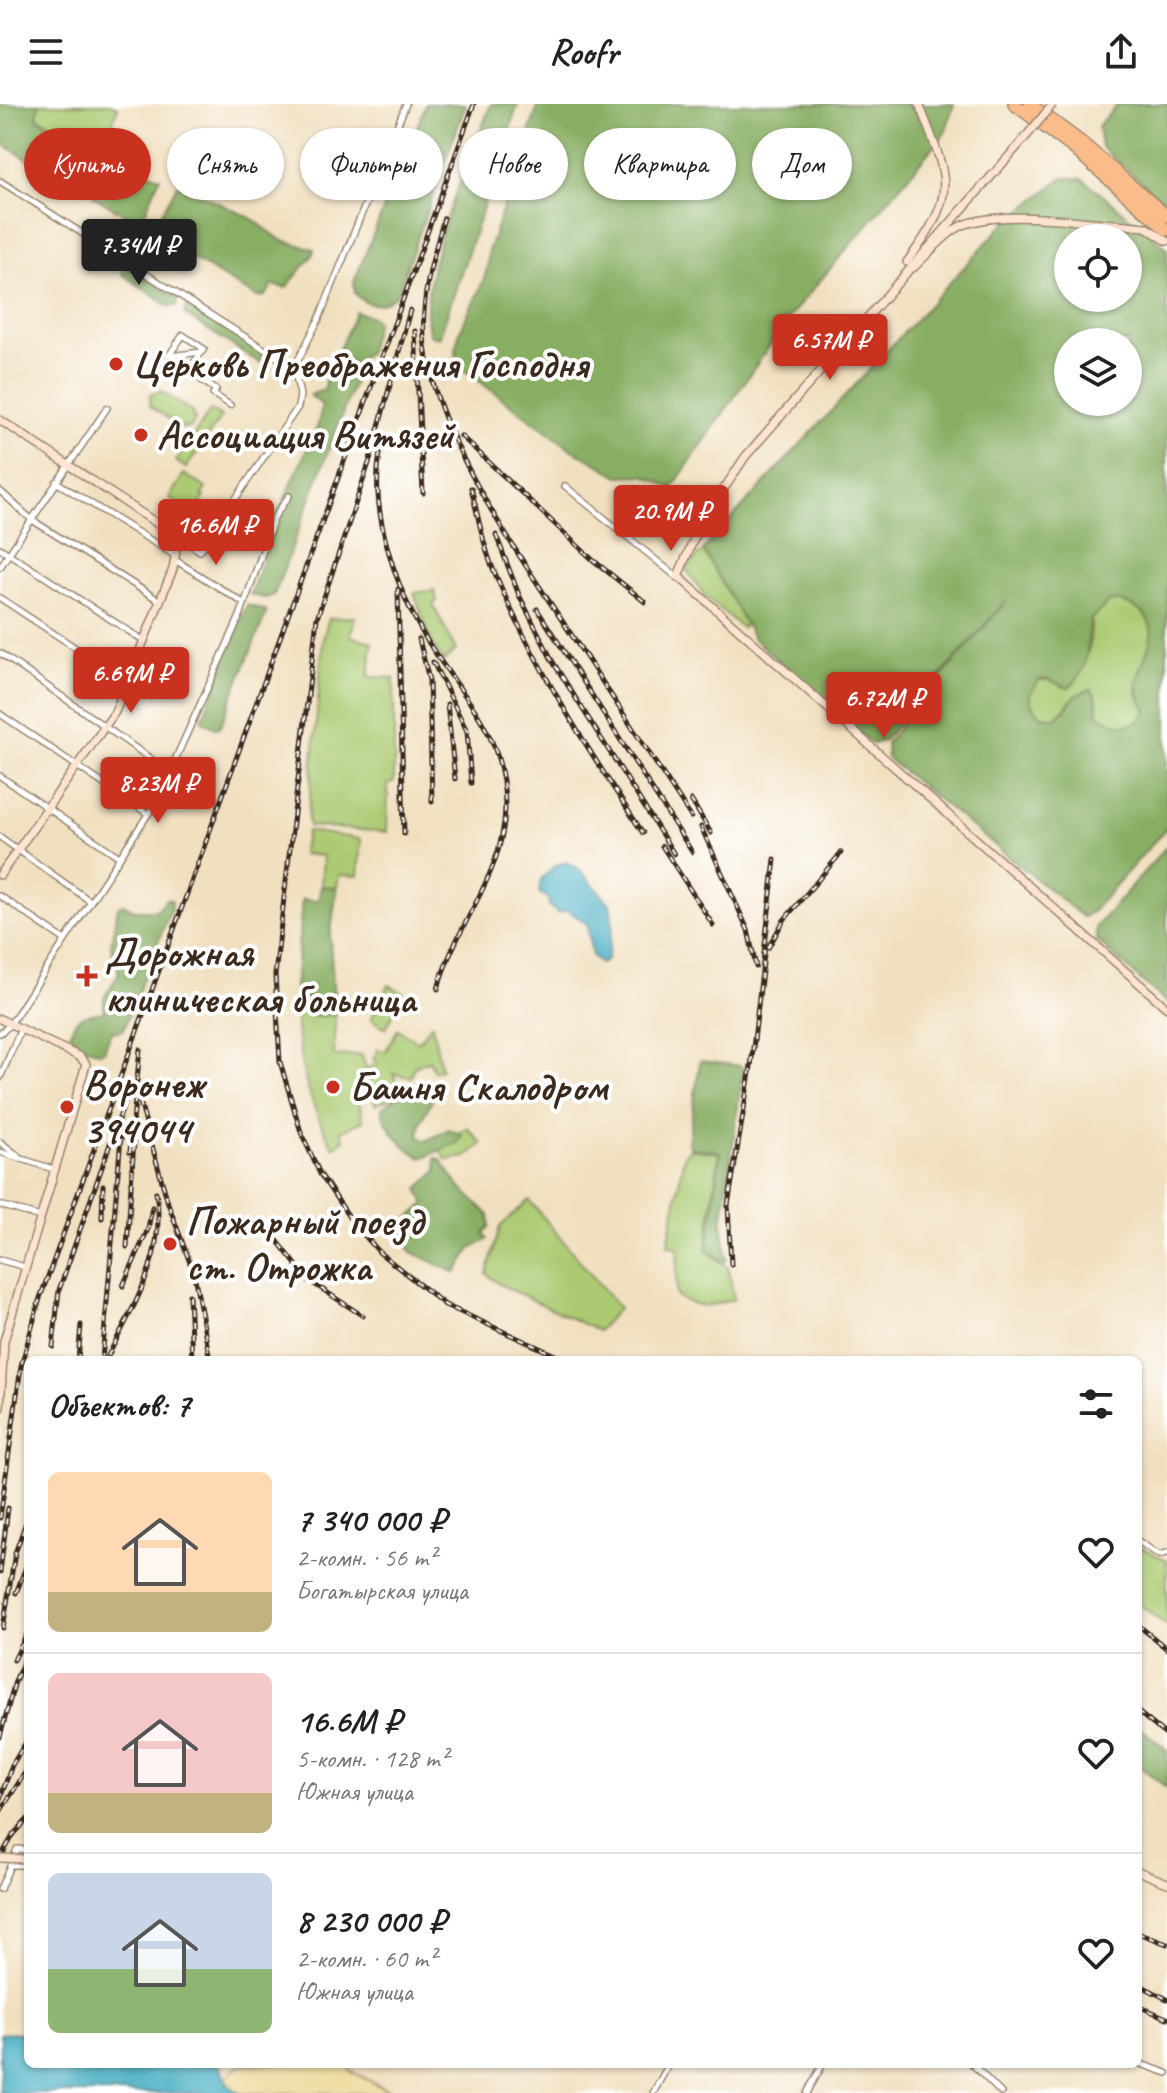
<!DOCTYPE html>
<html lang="ru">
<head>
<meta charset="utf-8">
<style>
	body { margin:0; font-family:Caveat,sans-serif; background:#f2f2f2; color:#222; height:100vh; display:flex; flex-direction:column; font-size:30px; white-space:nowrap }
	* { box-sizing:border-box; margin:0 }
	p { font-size:26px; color:#767676 }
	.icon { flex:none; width:44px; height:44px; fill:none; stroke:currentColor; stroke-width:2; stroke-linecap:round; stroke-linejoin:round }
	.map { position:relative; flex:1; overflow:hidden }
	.side { position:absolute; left:24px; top:1252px; width:1118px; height:712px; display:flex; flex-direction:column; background:#fff; border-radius:12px; box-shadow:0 2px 6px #0004 }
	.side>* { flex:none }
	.guide { position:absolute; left:24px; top:24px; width:1120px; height:72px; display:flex; gap:16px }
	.tools { position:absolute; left:1054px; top:120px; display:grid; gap:16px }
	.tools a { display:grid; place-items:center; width:88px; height:88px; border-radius:50%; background:#fff; box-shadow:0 2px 6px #0004; font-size:40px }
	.price { position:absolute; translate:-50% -68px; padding:0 18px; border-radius:8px; background:#c8321e; color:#fff; font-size:26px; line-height:52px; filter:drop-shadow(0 2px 4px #0008) }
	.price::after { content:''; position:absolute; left:50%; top:48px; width:24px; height:18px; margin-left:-12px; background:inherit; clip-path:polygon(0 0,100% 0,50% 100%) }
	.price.current { background:#222; color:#fff }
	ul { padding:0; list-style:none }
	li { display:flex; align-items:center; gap:24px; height:200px; padding:0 24px }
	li+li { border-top:2px solid #e0e0e0 }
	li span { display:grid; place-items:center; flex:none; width:224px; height:160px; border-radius:12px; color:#555 }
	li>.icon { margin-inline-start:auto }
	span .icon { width:96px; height:96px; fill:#fffc; stroke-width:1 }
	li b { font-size:34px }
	h2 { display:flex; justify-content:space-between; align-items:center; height:96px; padding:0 24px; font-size:34px }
	.tag { padding:0 28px; border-radius:36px; background:#fff; box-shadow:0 2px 6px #0004; font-size:28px; line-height:72px }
	.tag.current { background:#c8321e; color:#fff }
	header { display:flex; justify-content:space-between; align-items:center; height:104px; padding:0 24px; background:#fff; font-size:36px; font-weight:700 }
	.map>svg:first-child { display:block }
	.green { fill:#abca72; stroke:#737a48; stroke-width:2 }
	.forest { fill:#88ae64; stroke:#626c41; stroke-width:2; fill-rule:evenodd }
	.sand { fill:#eeda9e; stroke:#94825e; stroke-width:2 }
	.water { fill:#41abc0; stroke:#3e6a6f; stroke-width:2 }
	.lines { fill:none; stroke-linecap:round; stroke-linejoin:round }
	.street-casing { stroke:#96856f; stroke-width:8 }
	.secondary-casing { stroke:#96856f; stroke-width:10 }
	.highway-casing { stroke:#96856f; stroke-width:14 }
	.street { stroke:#fff; stroke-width:5 }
	.secondary { stroke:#fde4d0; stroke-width:7 }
	.highway { stroke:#f9bc8a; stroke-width:11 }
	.rail-casing { stroke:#3b2a1e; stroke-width:5 }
	.rail { stroke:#fff; stroke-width:2; stroke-dasharray:6; stroke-linecap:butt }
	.secondary-bridge-casing { stroke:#96856f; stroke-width:10; stroke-linecap:butt }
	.secondary-bridge { stroke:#fde4d0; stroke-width:7 }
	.poi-dot { fill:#c8321e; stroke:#fff; stroke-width:3 }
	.labels { text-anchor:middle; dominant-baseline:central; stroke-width:8; stroke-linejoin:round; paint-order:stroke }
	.poi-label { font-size:40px; font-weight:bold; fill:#3b2a1e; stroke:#fff; text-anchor:start }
</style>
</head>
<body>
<header><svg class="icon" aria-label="menu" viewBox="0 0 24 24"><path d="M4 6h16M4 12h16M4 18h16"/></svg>Roofr<svg class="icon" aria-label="share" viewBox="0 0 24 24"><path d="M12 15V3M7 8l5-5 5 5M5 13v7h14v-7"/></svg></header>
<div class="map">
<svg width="1167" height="1989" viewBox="0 0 1167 1989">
	<rect width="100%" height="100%" fill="#fff"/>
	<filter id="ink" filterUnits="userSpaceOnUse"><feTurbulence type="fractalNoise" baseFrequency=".0125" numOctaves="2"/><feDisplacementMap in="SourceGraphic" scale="16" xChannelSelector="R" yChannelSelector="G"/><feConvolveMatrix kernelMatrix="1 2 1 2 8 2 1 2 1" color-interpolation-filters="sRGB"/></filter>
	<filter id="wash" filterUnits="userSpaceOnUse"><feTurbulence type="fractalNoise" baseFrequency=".006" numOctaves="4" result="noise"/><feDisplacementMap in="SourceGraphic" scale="32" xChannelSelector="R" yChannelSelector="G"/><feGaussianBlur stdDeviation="1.8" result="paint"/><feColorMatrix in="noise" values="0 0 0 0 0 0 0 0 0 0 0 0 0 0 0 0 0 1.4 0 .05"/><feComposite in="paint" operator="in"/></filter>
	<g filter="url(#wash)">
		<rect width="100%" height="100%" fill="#f1e0c0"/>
		<!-- green -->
		<g class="green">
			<polygon points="39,0 110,0 118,3 102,47 37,13"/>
			<polygon points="161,287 191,307 195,316 191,323 182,324 150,302 150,291"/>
			<polygon points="211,306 221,313 186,364 176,357"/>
			<polygon points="184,370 206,384 202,391 205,393 193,410 169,394"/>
			<polygon points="703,447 747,519 742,524 706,493 685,464"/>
			<polygon points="434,486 437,497 433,501 456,546 444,557 433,541 414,489"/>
			<path d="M1110,497C1122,497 1131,500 1140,507C1167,528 1138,555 1137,582C1137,591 1142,598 1147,606C1138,629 1114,621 1098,611L1096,592L1070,597L1057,614L1041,612L1030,598V590L1039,576C1051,574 1061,580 1074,579L1090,542L1091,515Z"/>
			<polygon points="355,513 350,532 372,538 369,573 394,574 394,678 388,681 387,728 309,722 308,717 323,535 329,514"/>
			<polygon points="307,727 361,735 358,772 339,771 337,784 321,782 323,752 302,750"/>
			<polygon points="389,881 404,889 386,924 371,915"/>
			<path d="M295,885H306L308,912L335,911L334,952L362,951L366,965L378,960L373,955L378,945L385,948L398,925L418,938L432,920L441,965L434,967L429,956L414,963L411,973L393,970L402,990L375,1001L371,983L357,987L363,1017L341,1027L344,1036L333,1043C302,986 297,949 295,885Z"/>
			<polygon points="467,1023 482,1040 466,1053 447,1056 437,1043"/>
			<path d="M690,1045L719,1049L706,1146L728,1163L734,1195C710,1202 698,1206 676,1192L678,1144L668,1141L684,1051Z"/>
			<polygon points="529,1096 619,1204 598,1227 499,1180 487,1170 500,1123"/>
			<polygon points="1138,1442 1167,1456 1167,1522 1138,1499"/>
		</g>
		<!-- forest -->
		<g class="forest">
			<polygon points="0,0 39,0 37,14 99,45 112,62 91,88 74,84 0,38"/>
			<path d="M426,0H466L397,190C383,203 368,205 355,189L354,178Z"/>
			<path d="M491,0H518L439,234L430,231C413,175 470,56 491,0Z"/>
			<path d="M539,0H954L945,29L790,212L672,384L644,371L619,372L571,345L457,261C448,222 491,188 488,148Z"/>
			<polygon points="1118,0 1167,0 1167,100 1101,43 1098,22"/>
			<polygon points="125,59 160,73 140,120 93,92 114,62"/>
			<path d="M1063,73L1083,75L1167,144V723L1092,808L1083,813L887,654L886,639L1006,497L883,637L872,640L754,535L703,446L1002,122ZM1068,134H1128V194H1068ZM1068,238H1128V298H1068ZM1110,497C1122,497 1131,500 1140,507C1167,528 1138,555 1137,582C1137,591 1142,598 1147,606C1138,629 1114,621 1098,611L1096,592L1090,585L1076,591L1057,614L1041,612L1030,598V590L1039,576L1047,575L1068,584C1093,564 1085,540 1091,515Z"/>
			<polygon points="178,80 251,114 281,136 314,145 313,151 286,184 273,181 265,192 257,193 159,135 152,126"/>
			<polygon points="124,160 178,195 177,202 169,202 122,170"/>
			<polygon points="188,201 264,250 260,259 184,210"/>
			<polygon points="356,208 373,213 376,218 368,249 354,260 339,245"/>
			<polygon points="332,262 344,264 356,273 274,491 266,494 250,491 280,405 318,321 322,301 310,291 325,285 325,271"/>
			<polygon points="247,501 267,507 220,623 215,624 203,617 203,613"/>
			<polygon points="1167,742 1167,899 1096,836 1096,823"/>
			<polygon points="321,782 337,784 330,834 335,911 307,912 306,886 295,885 302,795 318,797"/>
			<path d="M166,795L172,796L171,805L123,926L111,928L104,947L99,948L78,940L70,930C75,910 86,911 104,908V894L119,869L111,842L118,803L123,800L134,806H157Z"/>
			<polygon points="700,957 741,962 743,965 722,1119 727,1156 724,1158 708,1145 720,1048 691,1044 688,1039"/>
			<path d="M435,977L440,980C434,999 418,1012 419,1033L426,1037L449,1025L462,1031L457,1039L422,1054C405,1045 384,1024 382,1004L413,983Z"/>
			<polygon points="436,1054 440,1055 458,1081 489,1111 490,1122 484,1129 488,1135 471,1145 456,1169 412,1148 394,1124 397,1116 404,1119 425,1100 418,1085 437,1067"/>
			<polygon points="1138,1622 1167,1646 1167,1684 1138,1661"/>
		</g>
		<!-- sand -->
		<polygon class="sand" points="242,1960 352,1960 350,1967 394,1989 239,1989 229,1982 226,1973"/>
		<!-- water -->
		<g class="water">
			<polygon points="567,758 579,765 610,800 613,820 607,856 601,860 592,852 587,820 567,806 557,809 549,802 548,794 539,789 541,775 556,761"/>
			<polygon points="28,1928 28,1960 219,1960 229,1981 239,1989 0,1989 0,1930"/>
		</g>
	</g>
	<g filter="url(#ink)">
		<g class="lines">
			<!-- street casing -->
			<g class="street-casing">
				<g id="street">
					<polyline points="0,77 294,264"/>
					<polyline points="169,252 201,248"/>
					<polyline points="294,264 319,215 406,0"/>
					<polyline points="188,267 204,245 183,231 168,253 216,286 213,290 230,301"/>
					<polyline points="56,378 176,452"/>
					<polyline points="565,382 678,474"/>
					<polyline points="0,387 32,416 160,497"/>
					<polyline points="0,444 144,537"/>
					<polyline points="176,446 183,436 200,447 298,303 300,291 294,264"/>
					<polyline points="175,456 242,498"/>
					<polyline points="0,463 107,304"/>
					<polyline points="0,494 129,579"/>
					<polyline points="0,549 171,669"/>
					<polyline points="0,610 148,710"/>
					<polyline points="0,672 118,752"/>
					<polyline points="0,733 90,797"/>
					<polyline points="0,792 65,836"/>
					<polyline points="0,929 9,922 156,698 240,512 275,412 289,392"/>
					<polyline points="0,974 20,927"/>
					<polyline points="0,1038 17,1051"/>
					<polyline points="0,1048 53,1065"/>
					<polyline points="0,1101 40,1113"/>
					<polyline points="0,1156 25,1163"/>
					<polyline points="1138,1437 1159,1451 1167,1449"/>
					<polyline points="13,1761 28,1761"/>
					<polyline points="0,1785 17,1745 28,1746"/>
					<polyline points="1138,1959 1167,1969"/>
					<polyline points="972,1960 1001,1989"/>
					<polyline points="653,1989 669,1960"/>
					<polyline points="807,1989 823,1960"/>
				</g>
			</g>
			<!-- secondary casing -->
			<g class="secondary-casing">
				<g id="secondary">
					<polyline points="1024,35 745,353 699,423 678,472 1167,904"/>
					<path d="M907,158C959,88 949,77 919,0"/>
					<path d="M913,164C926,152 939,137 954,126C990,102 1084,119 1127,121L1146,123L1167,137"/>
					<polyline points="0,316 167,426 176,446 173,465 115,608 0,771"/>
					<polyline points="0,915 80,953 86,960 4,1237 0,1304"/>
					<polyline points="1138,1767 1167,1779"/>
				</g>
			</g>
			<!-- highway casing -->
			<g class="highway-casing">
				<g id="highway">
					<polyline points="1014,0 1074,45 1167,126"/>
					<polyline points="1030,0 1081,38 1167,112"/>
				</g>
			</g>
			<!-- street -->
			<use href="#street" class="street"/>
			<!-- secondary -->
			<use href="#secondary" class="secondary"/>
			<!-- highway -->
			<use href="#highway" class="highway"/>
			<!-- rail casing -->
			<g class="rail-casing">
				<g id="rail">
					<path d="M444,114C433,153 421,191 424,233C432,329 518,450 571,530C611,591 651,652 691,713"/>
					<polyline points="410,206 370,356 317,514 275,871 280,958 301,1028 320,1070 351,1116 380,1149 445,1201 566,1256"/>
					<polyline points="415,227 423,389"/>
					<polyline points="461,332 593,456 645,498"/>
					<path d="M380,349C369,409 398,491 430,541C466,598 505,630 505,704C504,772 454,822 438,885"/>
					<path d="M471,384C478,411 483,442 494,467C533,560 588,646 643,729"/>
					<polyline points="496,431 519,491 553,558 674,750"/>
					<polyline points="398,485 404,730"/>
					<polyline points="537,505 692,748"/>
					<polyline points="419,535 429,576 432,698"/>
					<polyline points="433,558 467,627 471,679"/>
					<polyline points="447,600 455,675"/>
					<polyline points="691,696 711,729"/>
					<polyline points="701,723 748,826 756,863"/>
					<polyline points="662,742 713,821"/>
					<polyline points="768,844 784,816 841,749"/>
					<polyline points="140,998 168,1099 194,1170 210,1256"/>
					<polyline points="130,1048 140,945"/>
					<polyline points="102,1114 103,1081"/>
					<polyline points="266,1122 308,1176 363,1212"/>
					<polyline points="127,1143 134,1036"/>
					<polyline points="731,1161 728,1101 751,962 775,755"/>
					<polyline points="123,1182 148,1125 152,1103"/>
					<polyline points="189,1191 192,1256"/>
					<polyline points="53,1243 59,1186 131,980"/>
					<path d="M108,1252C135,1199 167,1150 156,1088"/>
					<polyline points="78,1256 81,1221"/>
					<polyline points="102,1256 121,1033"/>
					<polyline points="0,1414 21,1262 40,1194 474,0"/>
					<polyline points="0,1468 8,1404"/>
					<polyline points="16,1489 28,1458"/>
					<polyline points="1138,1521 1167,1545"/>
					<polyline points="3,1524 15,1449 28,1413"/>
					<polyline points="14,1556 28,1528"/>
					<polyline points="1138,1608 1167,1632"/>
					<polyline points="0,1633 15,1577 28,1547"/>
					<polyline points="0,1695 12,1661 28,1635"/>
					<polyline points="0,1708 28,1664"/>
					<polyline points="0,1754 14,1730 28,1715"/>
					<polyline points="1138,1829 1167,1840"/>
					<polyline points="1138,1880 1167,1895"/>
					<polyline points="1138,1902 1167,1914"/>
				</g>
			</g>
			<!-- rail -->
			<use href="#rail" class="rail"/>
			<!-- secondary-bridge casing -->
			<g class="secondary-bridge-casing">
				<g id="secondary-bridge">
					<polyline points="1024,35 1053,0"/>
					<polyline points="0,1754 28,1755"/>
				</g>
			</g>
			<!-- secondary-bridge -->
			<use href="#secondary-bridge" class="secondary-bridge"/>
		</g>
	</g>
	<!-- markers -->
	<g class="poi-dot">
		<circle cx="116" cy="260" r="8"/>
		<circle cx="141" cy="331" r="8"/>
		<path d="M83 860h8v8h8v8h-8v8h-8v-8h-8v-8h8z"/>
		<circle cx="333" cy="983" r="8"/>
		<circle cx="67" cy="1003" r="8"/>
		<circle cx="170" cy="1140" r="8"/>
	</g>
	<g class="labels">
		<!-- poi labels -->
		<g class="poi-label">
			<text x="132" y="260">Церковь Преображения Господня</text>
			<text x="157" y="331">Ассоциация Витязей</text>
			<text x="105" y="849">Дорожная<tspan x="105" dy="46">клиническая больница</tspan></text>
			<text x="83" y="980">Воронеж<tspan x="83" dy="46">394044</tspan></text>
			<text x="349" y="983">Башня Скалодром</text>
			<text x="186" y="1117">Пожарный поезд<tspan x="186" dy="46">ст. Отрожка</tspan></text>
		</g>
	</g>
</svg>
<div class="tools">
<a><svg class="icon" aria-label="locate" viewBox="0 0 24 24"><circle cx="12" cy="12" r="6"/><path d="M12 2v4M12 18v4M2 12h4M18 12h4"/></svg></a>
<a><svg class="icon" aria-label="layers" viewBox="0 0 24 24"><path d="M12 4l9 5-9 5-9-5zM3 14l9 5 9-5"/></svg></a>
</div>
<b class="price current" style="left:139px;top:183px">7.34M ₽</b>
<b class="price" style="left:830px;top:278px">6.57M ₽</b>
<b class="price" style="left:671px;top:449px">20.9M ₽</b>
<b class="price" style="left:216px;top:463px">16.6M ₽</b>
<b class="price" style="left:131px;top:611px">6.69M ₽</b>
<b class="price" style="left:884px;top:636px">6.72M ₽</b>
<b class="price" style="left:158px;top:721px">8.23M ₽</b>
<div class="guide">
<a class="tag current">Купить</a>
<a class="tag">Снять</a>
<a class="tag">Фильтры</a>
<a class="tag">Новое</a>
<a class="tag">Квартира</a>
<a class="tag">Дом</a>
</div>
<section class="side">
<h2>Объектов: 7<svg class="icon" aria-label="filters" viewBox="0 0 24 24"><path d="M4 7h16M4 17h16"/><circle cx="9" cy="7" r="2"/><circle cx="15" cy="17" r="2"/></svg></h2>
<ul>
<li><span style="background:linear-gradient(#ffd9b3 75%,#c2b280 0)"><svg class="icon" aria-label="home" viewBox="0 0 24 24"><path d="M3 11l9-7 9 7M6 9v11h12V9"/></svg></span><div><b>7 340 000 ₽</b><p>2-комн. · 56 m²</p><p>Богатырская улица</p></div><svg class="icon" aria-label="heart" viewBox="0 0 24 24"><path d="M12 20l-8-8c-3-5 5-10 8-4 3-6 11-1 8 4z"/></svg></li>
<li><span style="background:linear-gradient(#f6c9c9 75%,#c2b280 0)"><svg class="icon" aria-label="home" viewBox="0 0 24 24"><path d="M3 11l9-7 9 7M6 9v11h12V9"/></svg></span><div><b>16.6M ₽</b><p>5-комн. · 128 m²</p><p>Южная улица</p></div><svg class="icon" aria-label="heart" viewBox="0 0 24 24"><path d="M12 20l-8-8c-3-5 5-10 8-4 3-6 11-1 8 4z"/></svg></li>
<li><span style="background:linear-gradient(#c9d6e8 60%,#8fb573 0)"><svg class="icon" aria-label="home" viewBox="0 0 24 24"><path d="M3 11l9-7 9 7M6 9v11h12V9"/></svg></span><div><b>8 230 000 ₽</b><p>2-комн. · 60 m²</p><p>Южная улица</p></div><svg class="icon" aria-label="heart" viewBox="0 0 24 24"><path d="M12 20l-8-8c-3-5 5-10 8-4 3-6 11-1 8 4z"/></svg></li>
</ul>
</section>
</div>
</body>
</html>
